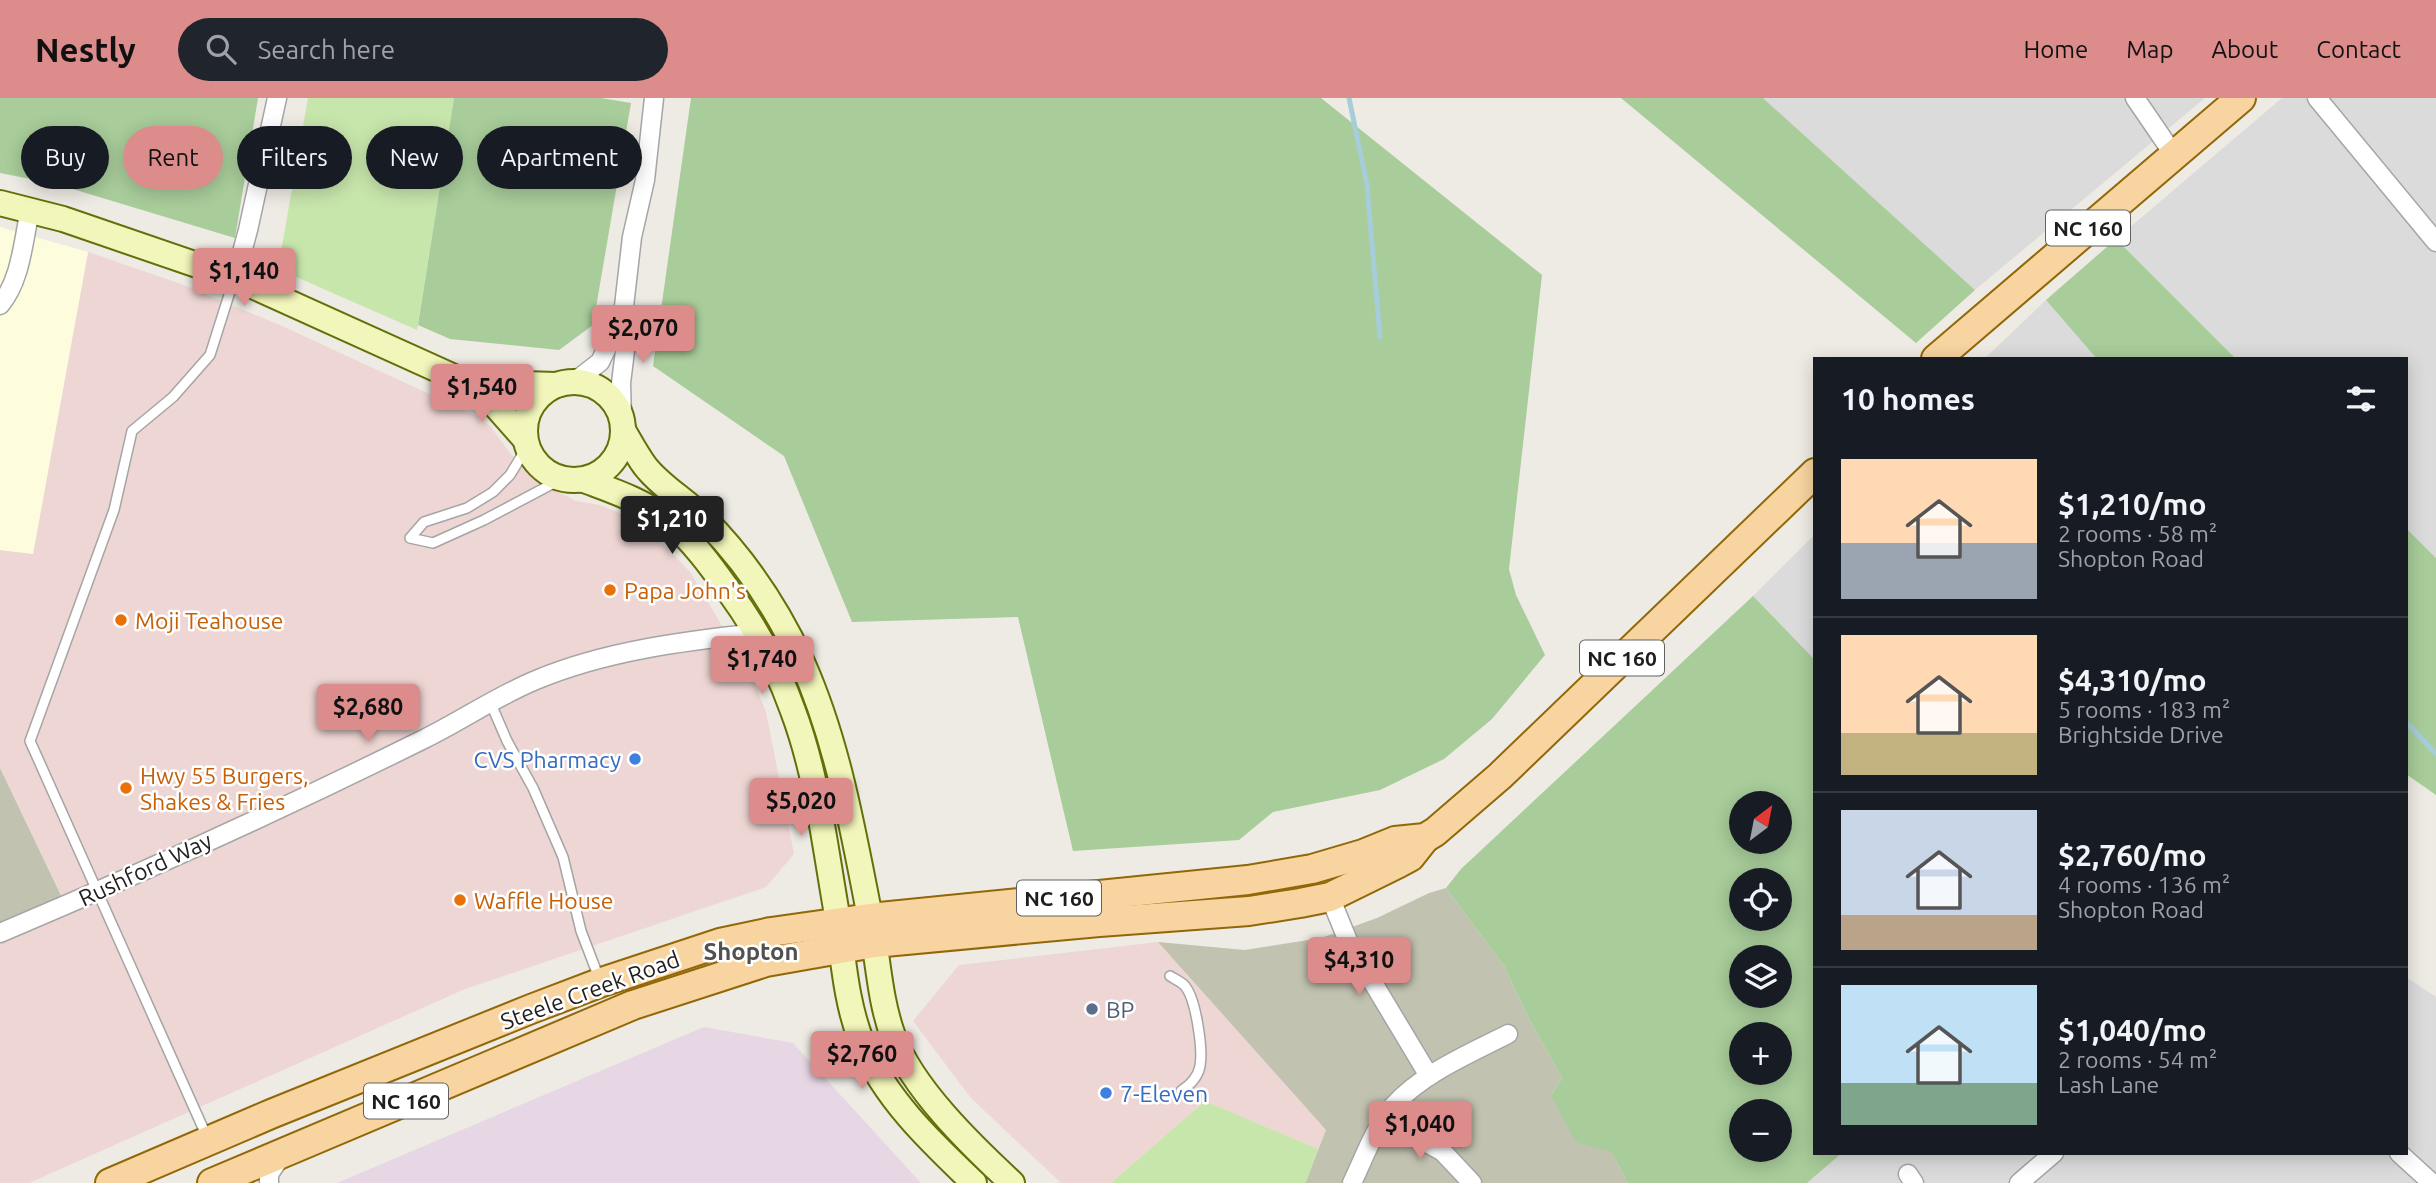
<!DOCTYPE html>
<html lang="en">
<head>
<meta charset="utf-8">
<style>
	body { margin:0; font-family:Ubuntu,sans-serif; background:#20242c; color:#f1f3f6; height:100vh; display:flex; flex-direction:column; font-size:26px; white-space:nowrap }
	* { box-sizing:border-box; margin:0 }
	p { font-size:23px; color:#9ea1a6 }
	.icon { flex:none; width:38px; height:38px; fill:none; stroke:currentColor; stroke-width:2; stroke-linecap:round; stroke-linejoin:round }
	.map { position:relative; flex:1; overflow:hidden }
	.drawer { position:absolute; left:1813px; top:259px; width:595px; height:798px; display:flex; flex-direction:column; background:#171b24; border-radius:0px; box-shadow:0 4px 18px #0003 }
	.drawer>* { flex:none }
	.banner { position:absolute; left:21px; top:28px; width:665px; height:63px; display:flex; gap:14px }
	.needle { width:46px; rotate:32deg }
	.fabs { position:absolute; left:1729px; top:693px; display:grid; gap:14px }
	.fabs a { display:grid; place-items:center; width:63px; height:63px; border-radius:50%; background:#171b24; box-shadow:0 4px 18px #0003; font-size:35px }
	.price { position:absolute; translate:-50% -60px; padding:0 16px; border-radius:7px; background:#dc8c8b; color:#111; font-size:23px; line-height:46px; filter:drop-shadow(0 2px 4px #0008) }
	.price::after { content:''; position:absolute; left:50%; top:42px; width:21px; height:16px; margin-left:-10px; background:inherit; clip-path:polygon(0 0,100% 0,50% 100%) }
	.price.on { background:#222; color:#fff }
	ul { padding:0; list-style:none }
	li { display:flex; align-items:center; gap:21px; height:175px; padding:0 28px }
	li+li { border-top:2px solid #363941 }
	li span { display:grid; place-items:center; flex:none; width:196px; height:140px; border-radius:0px; color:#555 }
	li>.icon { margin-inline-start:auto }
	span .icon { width:84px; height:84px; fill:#fffc; stroke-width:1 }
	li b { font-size:30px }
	h2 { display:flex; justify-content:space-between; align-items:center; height:84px; padding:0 28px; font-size:30px }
	.tag { padding:0 24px; border-radius:32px; background:#171b24; box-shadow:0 4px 18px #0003; font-size:24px; line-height:63px }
	.tag.on { background:#dc8c8b; color:#111 }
	header { display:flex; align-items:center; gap:42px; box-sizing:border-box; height:98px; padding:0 35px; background:#dc8c8b; color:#111 }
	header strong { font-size:33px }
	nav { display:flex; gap:38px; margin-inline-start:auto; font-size:24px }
	.search { width:490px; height:63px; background:#20242c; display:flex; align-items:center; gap:18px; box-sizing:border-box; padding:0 24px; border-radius:38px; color:#9ea1a6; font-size:26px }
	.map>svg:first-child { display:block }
	.residential { fill:#dcdbdb }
	.commercial { fill:#eed6d4 }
	.industrial { fill:#e7d6e3 }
	.education { fill:#fdfdde }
	.construction { fill:#c2c2b0 }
	.grass { fill:#c7e6ac }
	.forest { fill:#a8cc9a; fill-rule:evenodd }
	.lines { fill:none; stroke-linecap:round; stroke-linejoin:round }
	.stream { stroke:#a6cdda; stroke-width:5 }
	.lane-casing { stroke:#a5a5a5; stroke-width:12 }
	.street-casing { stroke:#a5a5a5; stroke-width:21 }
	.secondary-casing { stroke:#62700a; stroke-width:28 }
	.primary-casing { stroke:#916707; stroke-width:32 }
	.lane { stroke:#fff; stroke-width:9 }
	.street { stroke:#fff; stroke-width:18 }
	.secondary { stroke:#f2f6ba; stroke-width:24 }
	.primary { stroke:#f7d4a0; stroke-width:28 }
	.food-dot { fill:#e8710a; stroke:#fff; stroke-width:2.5 }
	.shop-dot { fill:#3f7fe0; stroke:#fff; stroke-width:2.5 }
	.service-dot { fill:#5c6f8a; stroke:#fff; stroke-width:2.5 }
	.labels { text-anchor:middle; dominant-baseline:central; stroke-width:5; stroke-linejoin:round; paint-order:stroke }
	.shield { fill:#fff; stroke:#626262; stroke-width:2 }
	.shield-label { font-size:21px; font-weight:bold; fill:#1e1e1e }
	.food-label { font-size:23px; fill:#c56008; stroke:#fff; text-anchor:start }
	.shop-label { font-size:23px; fill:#366cbe; stroke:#fff; text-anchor:end }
	.street-label { font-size:23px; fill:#1e1e1e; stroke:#fff }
	.service-label { font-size:23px; fill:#4e5e75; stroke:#fff; text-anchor:start }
	.neighbourhood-label { font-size:24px; font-weight:bold; fill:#515151; stroke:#fff }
</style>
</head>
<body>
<header>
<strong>Nestly</strong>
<div class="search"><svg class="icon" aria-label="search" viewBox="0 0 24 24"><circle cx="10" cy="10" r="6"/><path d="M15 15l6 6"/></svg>Search here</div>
<nav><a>Home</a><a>Map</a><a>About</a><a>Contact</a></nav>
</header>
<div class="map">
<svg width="2436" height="1085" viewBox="0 0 2436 1085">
	<rect width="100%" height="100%" fill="#eeebe4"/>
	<!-- residential -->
	<g class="residential">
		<polygon points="1763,0 2205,0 1975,192"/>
		<polygon points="2282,0 2436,0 2436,460 2406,430 2406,261 2236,261 2116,141"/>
		<polygon points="2046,202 2097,261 1984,261"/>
		<polygon points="1815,436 1815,562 1753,498"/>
		<polygon points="2406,879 2436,899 2436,1085 1807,1085 1842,1055 2406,1055"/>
	</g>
	<!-- commercial -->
	<g class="commercial">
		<polygon points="88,154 181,186 282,228 477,318 491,329 509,354 536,382 576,403 600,407 617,414 638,426 667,450 690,474 750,575 766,614 794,756 766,789 465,891 29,1085 0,1085 0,840 68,811 0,670 0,452 33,455"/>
		<polygon points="1158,844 1326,1032 1318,1051 1205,1003 1111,1085 1061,1085 971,1000 913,923 959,867"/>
	</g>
	<!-- industrial -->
	<polygon class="industrial" points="704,929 793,945 921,1085 337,1085"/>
	<!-- education -->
	<polygon class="education" points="0,129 88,154 33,456 0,452"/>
	<!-- construction -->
	<g class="construction">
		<polygon points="0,670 68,812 0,840"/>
		<polygon points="1446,790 1504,868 1528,919 1562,980 1551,998 1611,1054 1628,1085 1305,1085 1326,1032 1158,844 1245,852 1321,840 1377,820 1429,795"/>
	</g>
	<!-- grass -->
	<g class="grass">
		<polygon points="308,0 454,0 417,232 278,171"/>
		<polygon points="1205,1003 1318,1051 1307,1082 1305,1085 1111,1085"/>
	</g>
	<!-- forest -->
	<g class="forest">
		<polygon points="0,0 258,0 235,140 56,86 0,75"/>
		<polygon points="454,0 601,0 631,5 593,227 559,252 450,241 418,227"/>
		<polygon points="691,0 1321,0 1542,177 1509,471 1516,497 1545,557 1492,621 1444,661 1380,692 1273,714 1239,742 1073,753 1018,519 852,524 784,358 653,268"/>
		<polygon points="1621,0 1763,0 1975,192 1916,245"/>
		<polygon points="2116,141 2236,261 2097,261 2046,202"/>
		<polygon points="2406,430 2436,460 2436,697 2406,676"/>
		<path d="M1753,498L1815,562V1055H1842L1807,1085H1628L1611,1054L1576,1044L1551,998L1562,980L1528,919L1504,868L1446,790L1461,771ZM1780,705V744H1741V705ZM1780,782V821H1741V782ZM1780,859V898H1741V859ZM1780,936V975H1741V936ZM1780,1013V1052H1741V1013Z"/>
	</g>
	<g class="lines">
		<!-- stream -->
		<g class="stream">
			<polyline points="1349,0 1367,87 1380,239"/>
			<polyline points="2406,624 2436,656"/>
		</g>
		<!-- lane casing -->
		<g class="lane-casing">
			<g id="lane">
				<polyline points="527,349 510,377 493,394 467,410 424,424 410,440 433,445 484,422 552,386 572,383"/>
				<polyline points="491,606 507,643 533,690 563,759 581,833 599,880"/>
				<path d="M1170,878C1175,881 1181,884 1184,887C1196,899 1203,951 1200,968C1198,980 1190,987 1181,993"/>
				<polyline points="207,1039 30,643 114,412 132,333 173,299 210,257 234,181"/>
			</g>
		</g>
		<!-- street casing -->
		<g class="street-casing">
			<g id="street">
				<polyline points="2135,0 2174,57"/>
				<polyline points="2317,0 2436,144"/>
				<polyline points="235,180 248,132 277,0"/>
				<path d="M0,207C21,182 23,144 30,112"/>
				<polyline points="574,284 600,264 623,217"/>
				<polyline points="622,320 621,285 627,237 623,217 632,139 645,82 654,0"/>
				<polyline points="1330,799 1348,843 1429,978"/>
				<path d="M0,835C142,775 285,710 424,641C461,623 497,598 536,582C605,553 684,543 758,535"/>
				<polyline points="1384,1021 1443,1054 1472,1085"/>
				<polyline points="2399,1055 2432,1085"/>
				<polyline points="1908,1076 1914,1085"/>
				<polyline points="269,1085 269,1076 282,1057"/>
				<path d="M1352,1085C1364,1060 1375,1029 1393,1008C1423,975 1469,956 1508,936"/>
				<polyline points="2019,1085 2054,1055"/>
			</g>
		</g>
		<!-- secondary casing -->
		<g class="secondary-casing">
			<g id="secondary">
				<polyline points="0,105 63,121 235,180 465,284 494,306 525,341"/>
				<polyline points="465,284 556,287"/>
				<circle cx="574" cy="333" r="49"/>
				<path d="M623,332C630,344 637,357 645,368C661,389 686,402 704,421C745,462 778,512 802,564C838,644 853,733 870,819C878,858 879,900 893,938C912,990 971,1047 1012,1085"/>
				<path d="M584,382C613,393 644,403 669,423C692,442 711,468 728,492C755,529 778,570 793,613C816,674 824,741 835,805C843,851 844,900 862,945C884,1000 932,1045 974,1085"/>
			</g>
		</g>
		<!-- primary casing -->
		<g class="primary-casing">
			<g id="primary">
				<polyline points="1936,261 2241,0"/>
				<polyline points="110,1085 271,1016 531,911 602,884 720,845 771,834 870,820 1248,782 1312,771 1363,756 1395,743 1425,740 1435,734 1500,678 1815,375"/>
				<polyline points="212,1085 633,907 766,864 874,845 1099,824 1249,813 1300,805 1330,799 1397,766 1410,759 1425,740"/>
			</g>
		</g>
		<!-- lane -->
		<use href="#lane" class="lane"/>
		<!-- street -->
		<use href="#street" class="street"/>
		<!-- secondary -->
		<use href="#secondary" class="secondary"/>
		<!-- primary -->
		<use href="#primary" class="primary"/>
	</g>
	<!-- markers -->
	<g class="food-dot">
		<circle cx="610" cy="492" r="7"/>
		<circle cx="121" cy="522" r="7"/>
		<circle cx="126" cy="690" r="7"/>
		<circle cx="460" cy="802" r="7"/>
	</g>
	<g class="shop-dot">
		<circle cx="635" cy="661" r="7"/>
		<circle cx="1106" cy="995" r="7"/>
	</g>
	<circle class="service-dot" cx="1092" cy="911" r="7"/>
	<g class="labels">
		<!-- shield labels -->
		<g class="shield">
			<rect x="2046" y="112.5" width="84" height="35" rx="5"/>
			<rect x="1580" y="542.5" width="84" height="35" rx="5"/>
			<rect x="1017" y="782.5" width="84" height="35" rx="5"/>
			<rect x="364" y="985.5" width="84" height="35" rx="5"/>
		</g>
		<g class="shield-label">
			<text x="2088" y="130">NC 160</text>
			<text x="1622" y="560">NC 160</text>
			<text x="1059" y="800">NC 160</text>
			<text x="406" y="1003">NC 160</text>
		</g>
		<!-- food labels -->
		<g class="food-label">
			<text x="624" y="492">Papa John's</text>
			<text x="135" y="522">Moji Teahouse</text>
			<text x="140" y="677">Hwy 55 Burgers,<tspan x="140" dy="26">Shakes &amp; Fries</tspan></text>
			<text x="474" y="802">Waffle House</text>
		</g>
		<!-- shop labels -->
		<g class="shop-label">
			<text x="621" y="661">CVS Pharmacy</text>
			<text x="1120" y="995" text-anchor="start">7-Eleven</text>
		</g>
		<!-- street labels -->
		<g class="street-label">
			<text transform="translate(145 771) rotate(-25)">Rushford Way</text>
			<text transform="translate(590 892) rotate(-20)">Steele Creek Road</text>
		</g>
		<!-- service labels -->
		<g class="service-label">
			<text x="1106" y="911">BP</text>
		</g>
		<!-- neighbourhood labels -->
		<g class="neighbourhood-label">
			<text x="751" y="853">Shopton</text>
		</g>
	</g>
</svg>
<div class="fabs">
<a><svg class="needle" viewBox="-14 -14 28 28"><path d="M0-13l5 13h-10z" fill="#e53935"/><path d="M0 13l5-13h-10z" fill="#9ea1a6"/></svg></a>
<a><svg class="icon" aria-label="locate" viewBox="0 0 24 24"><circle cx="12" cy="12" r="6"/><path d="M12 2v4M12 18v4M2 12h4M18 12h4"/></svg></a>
<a><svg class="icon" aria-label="layers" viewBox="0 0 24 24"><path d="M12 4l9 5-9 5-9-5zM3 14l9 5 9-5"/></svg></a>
<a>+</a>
<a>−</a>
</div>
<b class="price" style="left:244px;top:210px">$1,140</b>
<b class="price" style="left:643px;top:267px">$2,070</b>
<b class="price" style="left:482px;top:326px">$1,540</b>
<b class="price on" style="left:672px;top:458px">$1,210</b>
<b class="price" style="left:762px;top:598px">$1,740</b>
<b class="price" style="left:368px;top:646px">$2,680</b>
<b class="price" style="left:801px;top:740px">$5,020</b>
<b class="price" style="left:1359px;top:899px">$4,310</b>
<b class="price" style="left:862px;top:993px">$2,760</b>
<b class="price" style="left:1420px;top:1063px">$1,040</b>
<div class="banner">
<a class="tag">Buy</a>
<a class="tag on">Rent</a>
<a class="tag">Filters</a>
<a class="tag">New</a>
<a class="tag">Apartment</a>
</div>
<section class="drawer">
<h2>10 homes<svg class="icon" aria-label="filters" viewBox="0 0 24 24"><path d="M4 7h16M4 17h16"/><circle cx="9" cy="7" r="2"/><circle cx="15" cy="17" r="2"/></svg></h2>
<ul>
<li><span style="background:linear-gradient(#ffd9b3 60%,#9aa5b1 0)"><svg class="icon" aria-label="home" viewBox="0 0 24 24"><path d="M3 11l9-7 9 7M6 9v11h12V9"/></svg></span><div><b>$1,210/mo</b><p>2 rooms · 58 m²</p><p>Shopton Road</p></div></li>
<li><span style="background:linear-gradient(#ffd9b3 70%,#c2b280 0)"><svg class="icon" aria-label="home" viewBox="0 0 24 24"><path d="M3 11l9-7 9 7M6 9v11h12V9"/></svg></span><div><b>$4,310/mo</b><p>5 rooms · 183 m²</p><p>Brightside Drive</p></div></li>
<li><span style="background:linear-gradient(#c9d6e8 75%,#b9a48a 0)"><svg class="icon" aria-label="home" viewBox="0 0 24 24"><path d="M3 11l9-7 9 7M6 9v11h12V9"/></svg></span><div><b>$2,760/mo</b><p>4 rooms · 136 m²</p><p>Shopton Road</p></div></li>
<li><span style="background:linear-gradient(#bfe0f5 70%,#7fa58c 0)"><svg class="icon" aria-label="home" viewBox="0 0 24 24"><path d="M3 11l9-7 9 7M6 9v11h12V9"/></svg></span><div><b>$1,040/mo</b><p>2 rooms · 54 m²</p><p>Lash Lane</p></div></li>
</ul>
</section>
</div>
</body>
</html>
